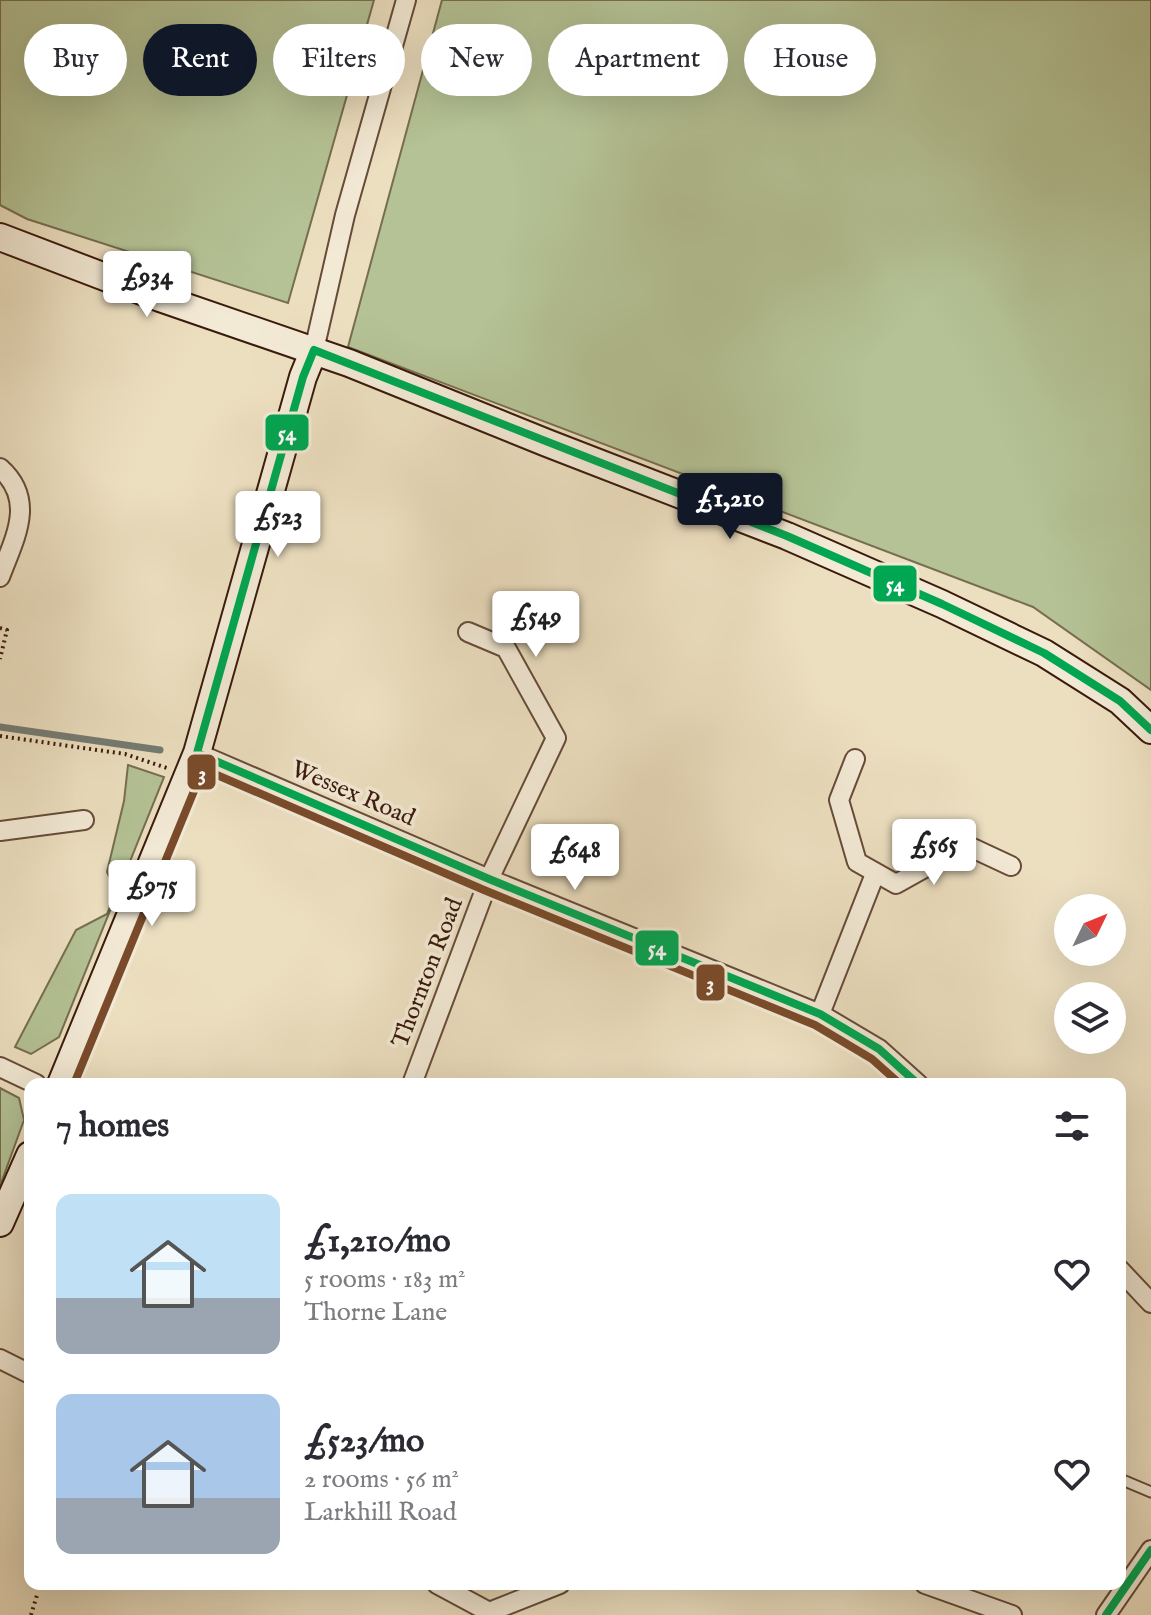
<!DOCTYPE html>
<html lang="en">
<head>
<meta charset="utf-8">
<style>
	body { margin:0; font-family:"IM FELL English",serif; background:#f2f2f3; color:#2b2b33; height:100vh; display:flex; flex-direction:column; font-size:30px; white-space:nowrap }
	* { box-sizing:border-box; margin:0 }
	p { font-size:26px; color:#7c7c81 }
	.icon { flex:none; width:44px; height:44px; fill:none; stroke:currentColor; stroke-width:2; stroke-linecap:round; stroke-linejoin:round }
	.map { position:relative; flex:1; overflow:hidden }
	.details { position:absolute; left:24px; top:1078px; width:1102px; height:512px; display:flex; flex-direction:column; background:#fff; border-radius:16px; box-shadow:0 8px 32px #0002 }
	.details>* { flex:none }
	.banner { position:absolute; left:24px; top:24px; width:1104px; height:72px; display:flex; gap:16px }
	.needle { width:52px; rotate:47deg }
	.tools { position:absolute; left:1054px; top:894px; display:grid; gap:16px }
	.tools a { display:grid; place-items:center; width:72px; height:72px; border-radius:50%; background:#fff; box-shadow:0 8px 32px #0002; font-size:40px }
	.price { position:absolute; translate:-50% -68px; padding:0 18px; border-radius:8px; background:#fff; color:#222; font-size:26px; line-height:52px; filter:drop-shadow(0 2px 4px #0008) }
	.price::after { content:''; position:absolute; left:50%; top:48px; width:24px; height:18px; margin-left:-12px; background:inherit; clip-path:polygon(0 0,100% 0,50% 100%) }
	.price.active { background:#111827; color:#fff }
	ul { padding:0; list-style:none }
	li { display:flex; align-items:center; gap:24px; height:200px; padding:0 32px }
	li span { display:grid; place-items:center; flex:none; width:224px; height:160px; border-radius:16px; color:#555 }
	li>.icon { margin-inline-start:auto }
	span .icon { width:96px; height:96px; fill:#fffc; stroke-width:1 }
	li b { font-size:34px }
	h2 { display:flex; justify-content:space-between; align-items:center; height:96px; padding:0 32px; font-size:34px }
	.pill { padding:0 28px; border-radius:36px; background:#fff; box-shadow:0 8px 32px #0002; font-size:28px; line-height:72px }
	.pill.active { background:#111827; color:#fff }
	.map>svg:first-child { display:block }
	.green { fill:#b4c295; stroke:#776e50; stroke-width:2 }
	.lines { fill:none; stroke-linecap:round; stroke-linejoin:round }
	.stream { stroke:#747b73; stroke-width:7 }
	.lane-casing { stroke:#664b38; stroke-width:13 }
	.street-casing { stroke:#664b38; stroke-width:22 }
	.secondary-casing { stroke:#3a1a0b; stroke-width:30 }
	.path { stroke:#3a1a0b; stroke-width:4; stroke-dasharray:2 4; stroke-linecap:butt }
	.lane { stroke:#f3ead6; stroke-width:9 }
	.street { stroke:#f3ead6; stroke-width:18 }
	.secondary { stroke:#f3ead6; stroke-width:26 }
	.bus-1-casing { stroke:#f3ead6; stroke-width:14 }
	.bus-2-casing { stroke:#f3ead6; stroke-width:14 }
	.bus-1 { stroke:#00a651; stroke-width:8 }
	.bus-2 { stroke:#7a4b2a; stroke-width:8 }
	.labels { text-anchor:middle; dominant-baseline:central; stroke-width:7; stroke-linejoin:round; paint-order:stroke }
	.street-label { font-size:24px; fill:#3a1a0b; stroke:#f3ead6 }
	.line-badge { stroke:#f3ead6; stroke-width:3 }
	.badge-label { font-size:22px; text-anchor:middle; font-weight:bold; fill:#fff }
</style>
</head>
<body>
<div class="map">
<svg width="1151" height="1615" viewBox="0 0 1151 1615">
	<rect width="100%" height="100%" fill="#ecdfc0"/>
	<filter id="stains"><feTurbulence type="fractalNoise" baseFrequency=".0025" numOctaves="4"/><feColorMatrix values="0 0 0 0 .2 0 0 0 0 .09 0 0 0 0 .02 0 0 0 .5 -.17"/></filter>
	<radialGradient id="worn" r=".72"><stop offset=".6" stop-color="#630" stop-opacity="0"/><stop offset="1" stop-color="#630" stop-opacity=".3"/></radialGradient>
	<!-- green -->
	<g class="green">
		<polygon points="0,0 374,0 288,303 27,219 0,205"/>
		<polygon points="442,0 1151,0 1151,690 1033,607 348,347"/>
		<polygon points="128,765 164,777 59,1037 31,1054 15,1047 76,930 107,914 116,891 107,872 124,801"/>
		<polygon points="0,1088 19,1098 24,1120 0,1186"/>
	</g>
	<g class="lines">
		<!-- stream -->
		<polyline class="stream" points="0,727 160,750"/>
		<!-- lane casing -->
		<g class="lane-casing">
			<polyline id="lane" points="1120,1479 1151,1492"/>
		</g>
		<!-- street casing -->
		<g class="street-casing">
			<g id="street">
				<polyline points="314,350 345,215 406,0"/>
				<path d="M0,468C37,501 14,539 0,577"/>
				<polyline points="197,753 489,879 820,1014 879,1049 918,1084"/>
				<polyline points="855,759 839,800 857,862 896,884 966,845 1011,866"/>
				<polyline points="0,831 84,820"/>
				<polyline points="820,1014 875,874"/>
				<polyline points="0,1067 36,1084"/>
				<polyline points="412,1084 489,879 556,738 506,648 468,632"/>
				<polyline points="1120,1270 1151,1303"/>
				<polyline points="0,1359 30,1374"/>
				<polyline points="437,1584 489,1612 560,1584"/>
				<polyline points="925,1584 1012,1615"/>
				<polyline points="1106,1615 1151,1550"/>
			</g>
		</g>
		<!-- secondary casing -->
		<g class="secondary-casing">
			<g id="secondary">
				<polyline points="0,237 160,298 349,363 547,443 787,536 942,604 1044,653 1120,701 1151,730"/>
				<polyline points="61,1084 197,753 303,377 314,350"/>
				<polyline points="0,1223 30,1155"/>
			</g>
		</g>
		<!-- path -->
		<g class="path">
			<polyline points="0,628 7,630 0,659"/>
			<polyline points="0,736 125,754 167,768"/>
			<polyline points="31,1615 37,1595"/>
		</g>
		<!-- lane -->
		<use href="#lane" class="lane"/>
		<!-- street -->
		<use href="#street" class="street"/>
		<!-- secondary -->
		<use href="#secondary" class="secondary"/>
		<!-- bus-1 casing -->
		<g class="bus-1-casing">
			<g id="bus-1">
				<polyline points="918,1084 879,1049 820,1014 489,879 197,753 303,377 314,350 787,536 942,604 1044,653 1120,701 1151,730"/>
				<polyline points="1106,1615 1151,1550"/>
			</g>
		</g>
		<!-- bus-2 casing -->
		<g class="bus-2-casing">
			<polyline id="bus-2" points="74,1084 203,769 484,890 815,1025 872,1059 900,1084"/>
		</g>
		<!-- bus-1 -->
		<use href="#bus-1" class="bus-1"/>
		<!-- bus-2 -->
		<use href="#bus-2" class="bus-2"/>
	</g>
	<g class="labels">
		<!-- street labels -->
		<g class="street-label">
			<text transform="translate(353 794) rotate(23)">Wessex Road</text>
			<text transform="translate(428 973) rotate(-69)">Thornton Road</text>
		</g>
	</g>
	<g class="line-badge">
		<rect x="264" y="413" width="46" height="39" rx="8" fill="#00a651"/>
		<rect x="872" y="564" width="46" height="39" rx="8" fill="#00a651"/>
		<rect x="186" y="753" width="31" height="38" rx="8" fill="#7a4b2a"/>
		<rect x="634" y="929" width="46" height="38" rx="8" fill="#00a651"/>
		<rect x="695" y="963" width="31" height="39" rx="8" fill="#7a4b2a"/>
	</g>
	<g class="badge-label">
		<text x="287" y="440">54</text>
		<text x="895" y="591">54</text>
		<text x="202" y="780">3</text>
		<text x="657" y="955">54</text>
		<text x="710" y="990">3</text>
	</g>
	<rect width="100%" height="100%" filter="url(#stains)"/>
	<rect width="100%" height="100%" fill="url(#worn)"/>
</svg>
<div class="tools">
<a><svg class="needle" viewBox="-14 -14 28 28"><path d="M0-13l5 13h-10z" fill="#e53935"/><path d="M0 13l5-13h-10z" fill="#7c7c81"/></svg></a>
<a><svg class="icon" aria-label="layers" viewBox="0 0 24 24"><path d="M12 4l9 5-9 5-9-5zM3 14l9 5 9-5"/></svg></a>
</div>
<b class="price" style="left:147px;top:319px">£934</b>
<b class="price active" style="left:730px;top:541px">£1,210</b>
<b class="price" style="left:278px;top:559px">£523</b>
<b class="price" style="left:536px;top:659px">£549</b>
<b class="price" style="left:934px;top:887px">£565</b>
<b class="price" style="left:575px;top:892px">£648</b>
<b class="price" style="left:152px;top:928px">£975</b>
<div class="banner">
<a class="pill">Buy</a>
<a class="pill active">Rent</a>
<a class="pill">Filters</a>
<a class="pill">New</a>
<a class="pill">Apartment</a>
<a class="pill">House</a>
</div>
<section class="details">
<h2>7 homes<svg class="icon" aria-label="filters" viewBox="0 0 24 24"><path d="M4 7h16M4 17h16"/><circle cx="9" cy="7" r="2"/><circle cx="15" cy="17" r="2"/></svg></h2>
<ul>
<li><span style="background:linear-gradient(#bfe0f5 65%,#9aa5b1 0)"><svg class="icon" aria-label="home" viewBox="0 0 24 24"><path d="M3 11l9-7 9 7M6 9v11h12V9"/></svg></span><div><b>£1,210/mo</b><p>5 rooms · 183 m²</p><p>Thorne Lane</p></div><svg class="icon" aria-label="heart" viewBox="0 0 24 24"><path d="M12 20l-8-8c-3-5 5-10 8-4 3-6 11-1 8 4z"/></svg></li>
<li><span style="background:linear-gradient(#a9c7e8 65%,#9aa5b1 0)"><svg class="icon" aria-label="home" viewBox="0 0 24 24"><path d="M3 11l9-7 9 7M6 9v11h12V9"/></svg></span><div><b>£523/mo</b><p>2 rooms · 56 m²</p><p>Larkhill Road</p></div><svg class="icon" aria-label="heart" viewBox="0 0 24 24"><path d="M12 20l-8-8c-3-5 5-10 8-4 3-6 11-1 8 4z"/></svg></li>
</ul>
</section>
</div>
</body>
</html>
